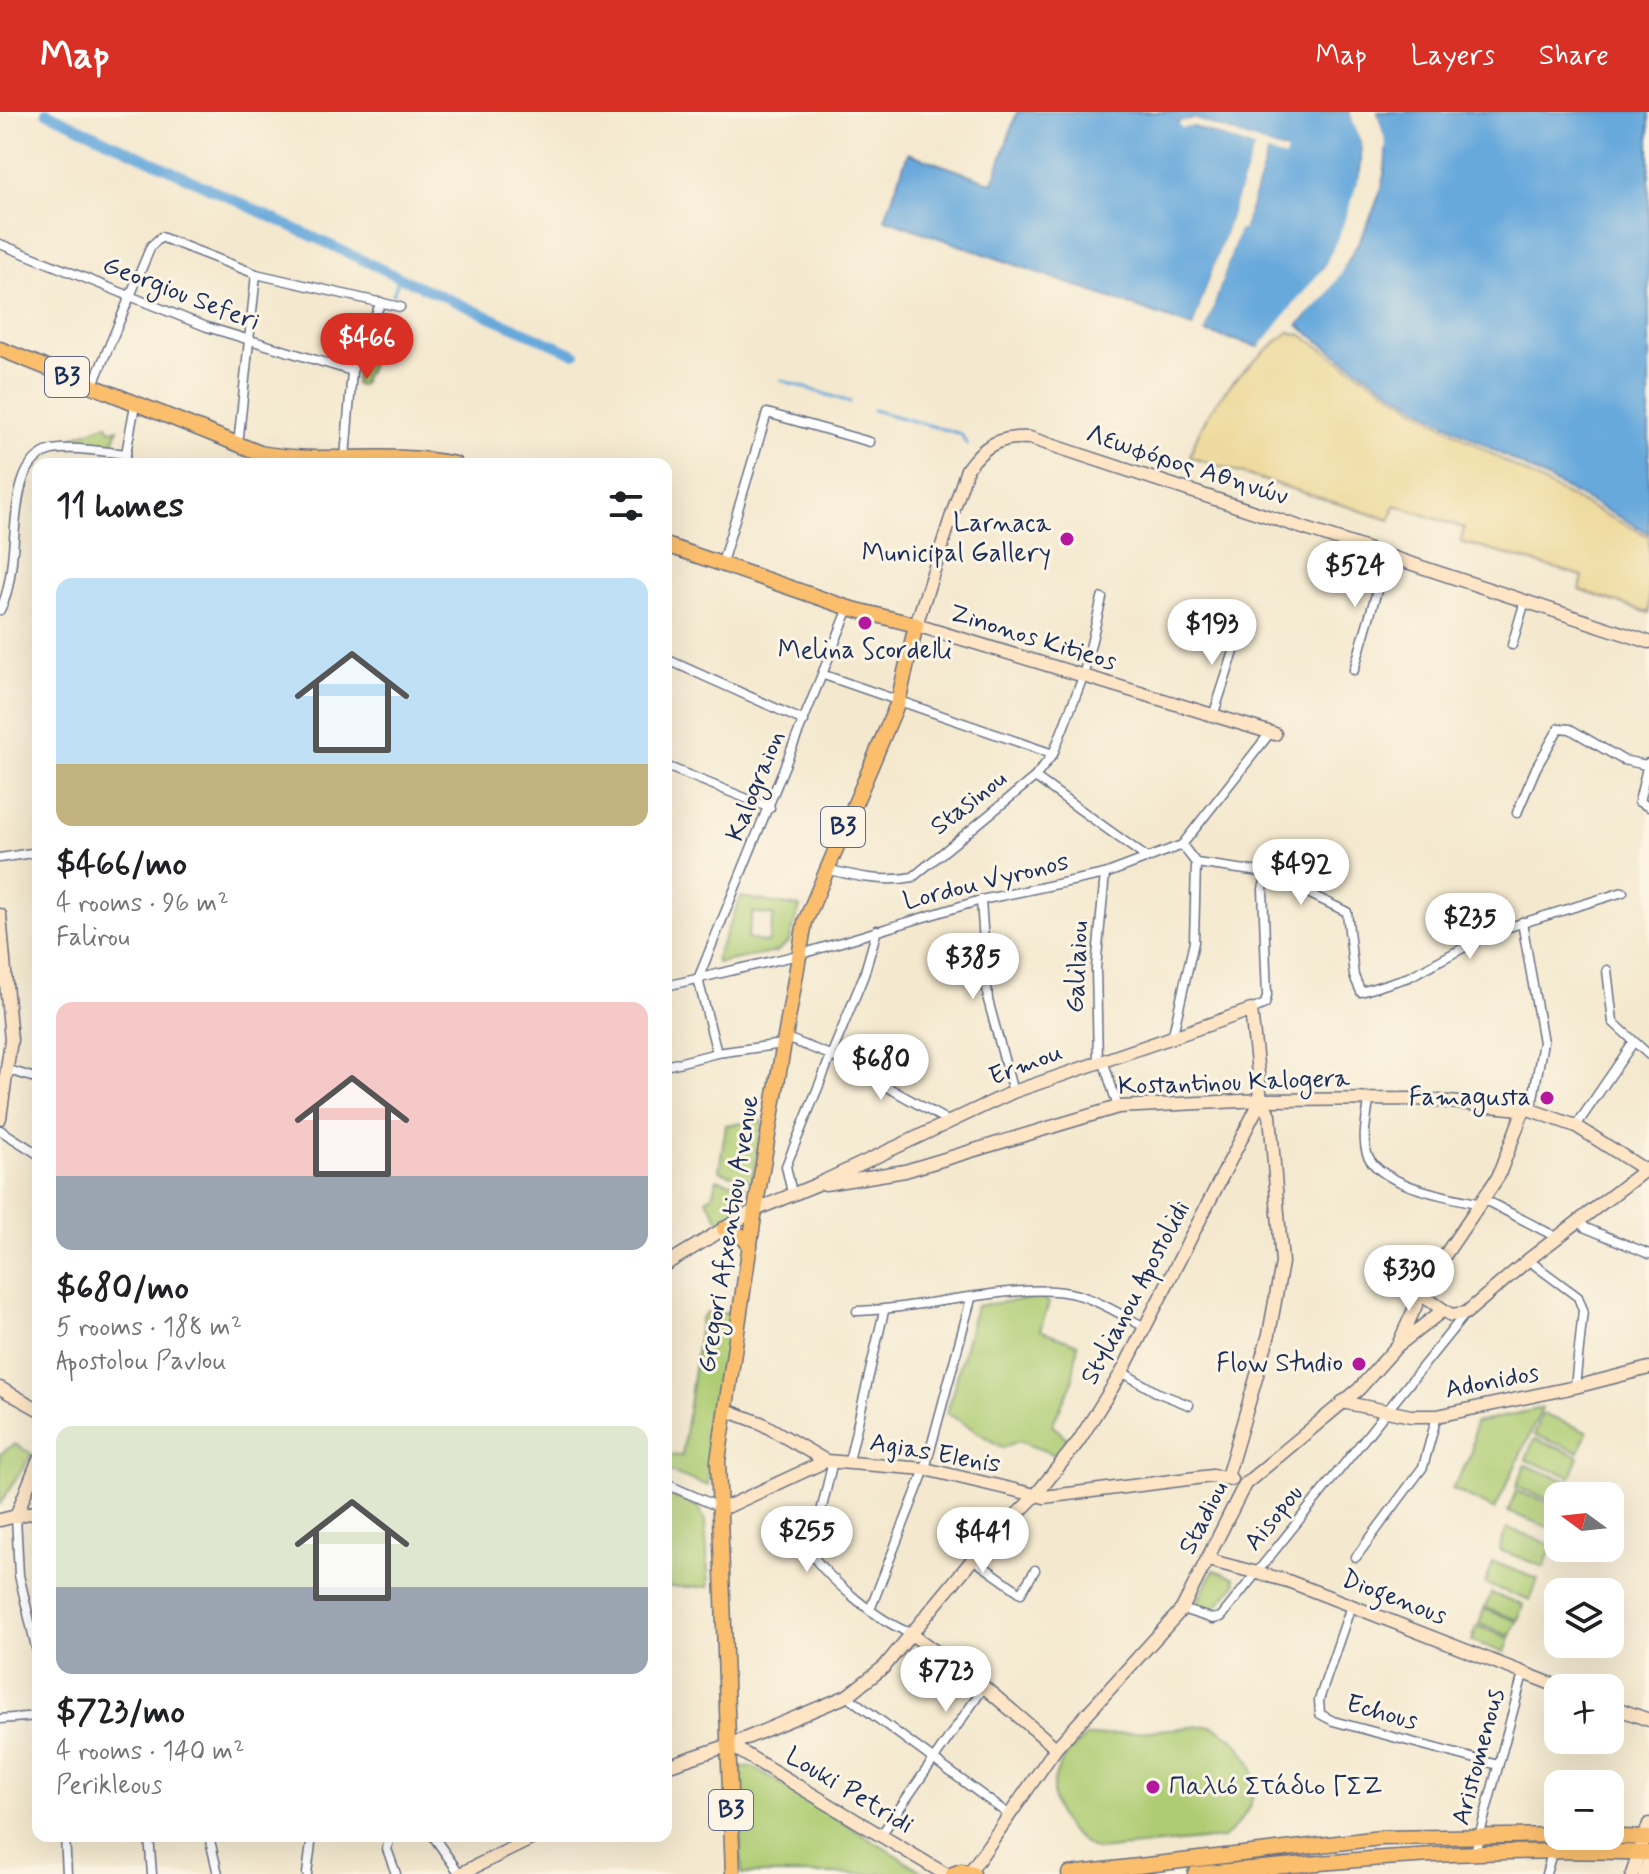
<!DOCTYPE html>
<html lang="en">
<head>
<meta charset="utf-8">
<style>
	body { margin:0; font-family:Mynerve,sans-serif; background:#f6f6f6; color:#202124; height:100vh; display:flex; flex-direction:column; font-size:30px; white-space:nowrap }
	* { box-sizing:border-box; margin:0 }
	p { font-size:26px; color:#757577 }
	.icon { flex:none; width:44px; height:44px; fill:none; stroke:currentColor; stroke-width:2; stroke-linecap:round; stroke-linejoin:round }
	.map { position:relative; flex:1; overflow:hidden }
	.side { position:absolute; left:32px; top:346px; width:640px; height:1384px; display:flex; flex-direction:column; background:#fff; border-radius:16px; box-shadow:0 8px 32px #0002 }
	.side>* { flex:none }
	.needle { width:52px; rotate:285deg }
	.controls { position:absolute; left:1544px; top:1370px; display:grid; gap:16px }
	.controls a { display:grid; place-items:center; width:80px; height:80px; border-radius:16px; background:#fff; box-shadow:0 8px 32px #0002; font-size:40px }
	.price { position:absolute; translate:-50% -68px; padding:0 18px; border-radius:28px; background:#fff; color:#222; font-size:26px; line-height:52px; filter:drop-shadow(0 2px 4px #0008) }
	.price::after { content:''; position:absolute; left:50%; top:48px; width:24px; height:18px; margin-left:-12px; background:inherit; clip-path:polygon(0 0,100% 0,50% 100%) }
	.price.current { background:#d93025; color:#fff }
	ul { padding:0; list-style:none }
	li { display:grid; align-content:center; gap:16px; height:424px; padding:0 24px }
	li span { display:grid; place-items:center; height:248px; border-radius:16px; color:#555 }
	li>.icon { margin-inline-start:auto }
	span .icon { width:144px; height:144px; fill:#fffc; stroke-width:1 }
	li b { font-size:34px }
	h2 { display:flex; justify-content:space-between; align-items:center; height:96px; padding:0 24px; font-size:34px }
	header { display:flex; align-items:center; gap:48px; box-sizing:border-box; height:112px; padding:0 40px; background:#d93025; color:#fff }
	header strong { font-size:38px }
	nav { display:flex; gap:44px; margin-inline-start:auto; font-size:28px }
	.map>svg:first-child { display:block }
	.green { fill:#aecc73; stroke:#647e68; stroke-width:2; fill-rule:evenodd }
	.sand { fill:#eeda9e; stroke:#84847e; stroke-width:2 }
	.water { fill:#68a9dc; stroke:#426c9d; stroke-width:2 }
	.pier { fill:#f4e9cf }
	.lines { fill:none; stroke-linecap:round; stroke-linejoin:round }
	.stream { stroke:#68a9dc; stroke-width:3 }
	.canal { stroke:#68a9dc; stroke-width:10 }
	.street-casing { stroke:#677086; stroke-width:11 }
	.secondary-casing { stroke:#677086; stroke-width:15 }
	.primary-casing { stroke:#677086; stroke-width:17 }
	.street { stroke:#fff; stroke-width:8 }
	.secondary { stroke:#fde5c5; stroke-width:12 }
	.primary { stroke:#fabe6d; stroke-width:14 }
	.poi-dot { fill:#b5179e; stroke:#fcf5e5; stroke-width:3 }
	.labels { text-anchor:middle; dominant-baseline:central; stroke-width:6; stroke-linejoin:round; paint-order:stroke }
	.shield { fill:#fcf5e5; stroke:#5e6a86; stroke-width:2 }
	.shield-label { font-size:24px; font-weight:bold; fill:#1b2f5e }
	.street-label { font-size:26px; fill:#1b2f5e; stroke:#fcf5e5 }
	.poi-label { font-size:26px; fill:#1b2f5e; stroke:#fcf5e5; text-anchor:end }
</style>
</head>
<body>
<header>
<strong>Map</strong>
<nav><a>Map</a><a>Layers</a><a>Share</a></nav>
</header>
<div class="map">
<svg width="1649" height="1762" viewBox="0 0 1649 1762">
	<rect width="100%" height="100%" fill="#fcf5e5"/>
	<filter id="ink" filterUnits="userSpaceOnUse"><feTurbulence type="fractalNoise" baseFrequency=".0125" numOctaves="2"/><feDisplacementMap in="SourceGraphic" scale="16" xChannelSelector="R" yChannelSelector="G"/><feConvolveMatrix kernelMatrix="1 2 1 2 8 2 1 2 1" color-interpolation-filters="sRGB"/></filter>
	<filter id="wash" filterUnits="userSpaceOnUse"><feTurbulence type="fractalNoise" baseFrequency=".006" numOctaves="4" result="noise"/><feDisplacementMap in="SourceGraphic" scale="32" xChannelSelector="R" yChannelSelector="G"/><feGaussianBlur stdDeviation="1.8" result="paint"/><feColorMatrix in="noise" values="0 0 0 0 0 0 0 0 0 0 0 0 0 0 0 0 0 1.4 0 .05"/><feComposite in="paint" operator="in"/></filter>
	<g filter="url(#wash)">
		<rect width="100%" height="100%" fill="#f4e9cf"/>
		<!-- green -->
		<g class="green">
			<polygon points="382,199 394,204 361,274 355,272 356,262"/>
			<polygon points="107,312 110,318 118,317 112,333 77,332 74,325"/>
			<path d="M741,785L800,795L789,830L776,840L717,851L716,845ZM753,800L774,804L768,831L747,827Z"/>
			<polygon points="763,1009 752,1069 719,1059 726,1013"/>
			<polygon points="717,1067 746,1075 735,1097 720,1109 706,1087 712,1083"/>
			<polygon points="1042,1185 1049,1191 1040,1218 1078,1232 1072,1271 1052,1313 1070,1329 1061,1345 1018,1329 1003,1336 947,1301 976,1194"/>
			<polygon points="707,1200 732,1202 708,1374 667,1359 668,1343 682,1344 701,1206"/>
			<polygon points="1542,1296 1495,1398 1452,1377 1471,1342 1475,1311"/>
			<polygon points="1542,1302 1587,1319 1579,1340 1534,1323"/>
			<polygon points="1534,1327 1579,1344 1571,1365 1526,1348"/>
			<polygon points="15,1332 32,1342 0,1392 0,1342"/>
			<polygon points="1525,1353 1570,1370 1564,1384 1558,1384 1558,1391 1516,1375"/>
			<polygon points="1516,1379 1558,1394 1553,1417 1508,1400"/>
			<polygon points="666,1382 699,1395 705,1409 709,1475 666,1475"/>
			<polygon points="1507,1416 1552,1433 1544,1455 1499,1438"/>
			<polygon points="1493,1450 1538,1467 1530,1489 1485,1472"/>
			<polygon points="1214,1458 1234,1465 1236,1472 1211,1501 1196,1492"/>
			<polygon points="1491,1481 1523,1493 1518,1508 1485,1496"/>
			<polygon points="1484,1497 1517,1509 1511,1524 1479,1512"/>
			<polygon points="1477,1514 1510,1526 1505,1541 1472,1529"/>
			<path d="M1211,1613C1264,1639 1269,1690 1223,1726L1097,1738C1043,1712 1038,1660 1086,1625Z"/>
			<polygon points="752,1655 755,1656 926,1762 742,1762 737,1665 741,1656"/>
		</g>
		<!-- sand -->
		<path class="sand" d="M1289,220L1302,223C1412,298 1528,367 1649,424V501L1580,478L1583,464L1461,430L1464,416L1395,393L1390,408L1190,345C1204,291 1247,253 1289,220Z"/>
		<!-- water -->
		<g class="water">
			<path d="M1017,0H1350C1378,42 1347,119 1322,158C1304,186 1280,211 1259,235L1205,220L1239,117L1243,118L1268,40H1287L1193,7L1179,10L1255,35L1193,215L885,107L908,41L993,71Z"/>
			<path d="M1377,0H1649V421C1530,357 1404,296 1298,213C1337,174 1385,99 1386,43C1386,28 1381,14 1377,0Z"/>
		</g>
		<!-- pier -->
		<g class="pier">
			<polygon points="1350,0 1357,3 1368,39 1366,59 1345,120 1315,175 1262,238 1259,235 1324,155 1341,119 1362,57 1364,39"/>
			<polygon points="1373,0 1377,0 1386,31 1381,77 1341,161 1324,187 1295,215 1295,210 1321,185 1338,159 1377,76 1382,41"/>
			<polygon points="1193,7 1287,40 1285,46 1267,41 1243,118 1239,118 1205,220 1201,218 1266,36 1258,34 1196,216 1193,215 1254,36 1194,14 1181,16 1179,10"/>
		</g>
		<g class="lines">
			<!-- stream -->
			<g class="stream">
				<polyline points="393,183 399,165"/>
				<polyline points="781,268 850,290"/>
				<polyline points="873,298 961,322 967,333"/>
				<polyline points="37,539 38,539"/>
			</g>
			<!-- canal -->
			<polyline class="canal" points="46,0 399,165 575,242"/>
		</g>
	</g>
	<g filter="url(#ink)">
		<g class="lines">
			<!-- street casing -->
			<g class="street-casing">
				<g id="street">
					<polyline points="0,132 207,215 352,259"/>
					<polyline points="92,275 151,134 161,125 256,162 400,195"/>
					<polyline points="238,333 256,162"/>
					<polyline points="345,346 352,259 381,190"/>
					<polyline points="124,352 135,293"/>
					<polyline points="721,454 767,301 870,330"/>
					<path d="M0,498C25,451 0,351 52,338C75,334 103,340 126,342"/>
					<polyline points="1512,533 1525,489"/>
					<polyline points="666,547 804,609"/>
					<polyline points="1354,558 1387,444"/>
					<polyline points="824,563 1053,642"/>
					<polyline points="1213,604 1242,515"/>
					<polyline points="1648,651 1639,690 1649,695"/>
					<polyline points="666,654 770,696"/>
					<polyline points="1035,665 1146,745"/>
					<polyline points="1517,701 1536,656 1559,616 1570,617 1623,648 1646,653"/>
					<polyline points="1182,733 1196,751 1267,761 1347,800 1354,864 1361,880 1409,865 1493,820 1623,780"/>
					<polyline points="0,746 38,740"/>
					<path d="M826,757C854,764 884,771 913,765L1035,665L1053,642L1083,565L1102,486"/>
					<polyline points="981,788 988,888 1013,980"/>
					<polyline points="1522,810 1543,930 1531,998"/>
					<polyline points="1607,858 1613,910 1649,943"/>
					<polyline points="666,874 798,843 981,788 1105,762 1182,733 1270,621"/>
					<polyline points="1251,898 1265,892 1267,884 1263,777 1267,761"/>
					<polyline points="1173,922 1194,830 1196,751"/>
					<polyline points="784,925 830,943 948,1009"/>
					<polyline points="717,941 698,867 849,496"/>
					<polyline points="1103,948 1118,995"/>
					<polyline points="1098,950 1096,856 1105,762"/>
					<polyline points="666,954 717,941 783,932"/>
					<polyline points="9,958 38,967"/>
					<path d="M1369,989C1367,1006 1361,1028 1368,1044C1383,1075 1451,1085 1481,1092"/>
					<polyline points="1576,1014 1633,931"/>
					<polyline points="0,1018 38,1042"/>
					<polyline points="792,1081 786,1054 864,863 877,818"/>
					<polyline points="1485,1088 1558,1126"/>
					<polyline points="1578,1109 1586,1116 1649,1142"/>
					<polyline points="1528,1148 1578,1185 1583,1198 1575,1275"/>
					<path d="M857,1199C918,1198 1026,1167 1078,1183C1101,1189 1124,1205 1145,1215"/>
					<polyline points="1122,1260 1156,1280 1189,1293"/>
					<path d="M833,1349L811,1442C833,1471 877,1508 910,1521"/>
					<polyline points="849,1349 884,1199"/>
					<polyline points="666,1372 719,1395"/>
					<polyline points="16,1404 19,1463 38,1544"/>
					<polyline points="769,1431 811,1442"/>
					<polyline points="1356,1445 1423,1355 1437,1304"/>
					<polyline points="973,1447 1021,1481 1035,1458"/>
					<polyline points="1351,1494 1319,1588 1320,1602 1333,1609 1498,1653"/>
					<polyline points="1182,1497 1213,1507 1221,1505 1465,1202"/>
					<polyline points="870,1498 925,1357 971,1187"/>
					<polyline points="847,1584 1008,1702"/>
					<polyline points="0,1607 38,1604"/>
					<polyline points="881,1723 984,1575"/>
					<polyline points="65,1724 67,1762"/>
					<polyline points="149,1724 152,1762"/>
					<polyline points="209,1724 218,1762"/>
					<polyline points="390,1724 387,1737 396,1762"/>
					<polyline points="433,1724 460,1762"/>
					<polyline points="1475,1740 1523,1562"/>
					<polyline points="307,1762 312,1724"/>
					<polyline points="1546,1762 1552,1741"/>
				</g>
			</g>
			<!-- secondary casing -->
			<g class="secondary-casing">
				<g id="secondary">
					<path d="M1275,622L916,513L967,357C984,333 1000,324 1030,326L1649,530"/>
					<polyline points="0,803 11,928 0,1006"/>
					<polyline points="825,1072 905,1059 1118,995 1261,988 1418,987 1531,998 1576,1014 1645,1058"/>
					<polyline points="666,1152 755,1098 818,1072 1013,980 1251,898 1261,988 1270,1003 1282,1151 1269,1222 1227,1365"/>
					<polyline points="1420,1182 1451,1203 1466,1201 1528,1148 1649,1055"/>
					<polyline points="1401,1231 1442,1199"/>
					<polyline points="0,1276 38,1297"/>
					<polyline points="1342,1290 1411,1304 1437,1304 1575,1275 1649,1256"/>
					<polyline points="726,1298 761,1311 826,1349"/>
					<polyline points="719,1395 729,1394 826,1349 925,1357 1044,1385 1212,1364 1231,1367"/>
					<polyline points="16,1404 38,1349"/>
					<polyline points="0,1408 38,1399"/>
					<polyline points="1208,1448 1288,1469 1562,1576"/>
					<polyline points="910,1521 984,1575 1056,1636"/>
					<polyline points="1610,1594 1649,1608"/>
					<polyline points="730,1633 945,1762"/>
					<polyline points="666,1654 730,1633 847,1584 884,1555 973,1447 1035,1384 1078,1330 1122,1260 1261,988"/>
					<polyline points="970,1760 1056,1636 1182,1497 1245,1372 1359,1277 1398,1233 1426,1171 1498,1065 1524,997"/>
					<polyline points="460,1762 537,1724"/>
					<polyline points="1632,1762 1649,1712"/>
					<polyline points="1644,1762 1649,1750"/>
				</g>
			</g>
			<!-- primary casing -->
			<g class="primary-casing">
				<g id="primary">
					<path d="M0,237L260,341C324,353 391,338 455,352"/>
					<polyline points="666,433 849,496 916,513 898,590 805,810 755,1098 718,1349 733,1762"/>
					<polyline points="724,1117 742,1124 750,1134"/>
					<polyline points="1596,1724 1649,1726"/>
					<polyline points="953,1762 961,1759 973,1762"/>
					<polyline points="1069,1762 1381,1726 1558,1723"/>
					<path d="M1195,1762C1347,1748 1497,1734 1649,1741"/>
				</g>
			</g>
			<!-- street -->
			<use href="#street" class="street"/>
			<!-- secondary -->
			<use href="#secondary" class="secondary"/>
			<!-- primary -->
			<use href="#primary" class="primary"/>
		</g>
	</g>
	<!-- markers -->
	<g class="poi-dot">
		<circle cx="1067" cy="427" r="8"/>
		<circle cx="865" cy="511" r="8"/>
		<circle cx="1547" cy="986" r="8"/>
		<circle cx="1359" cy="1252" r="8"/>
		<circle cx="1153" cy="1675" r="8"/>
	</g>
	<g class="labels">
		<!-- shield labels -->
		<g class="shield">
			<rect x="45" y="245" width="44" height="40" rx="6"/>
			<rect x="821" y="695" width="44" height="40" rx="6"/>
			<rect x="709" y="1678" width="44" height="40" rx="6"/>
		</g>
		<g class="shield-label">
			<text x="67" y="265">B3</text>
			<text x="843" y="715">B3</text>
			<text x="731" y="1698">B3</text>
		</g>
		<!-- street labels -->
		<g class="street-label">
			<text transform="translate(181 182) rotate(21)">Georgiou Seferi</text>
			<text transform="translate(1187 354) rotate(18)">Λεωφόρος Αθηνών</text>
			<text transform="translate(1033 526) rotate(17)">Zinonos Kitieos</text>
			<text transform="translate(756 674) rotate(-68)">Kalograion</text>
			<text transform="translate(969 691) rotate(-38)">Stasinou</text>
			<text transform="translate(986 770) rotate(-14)">Lordou Vyronos</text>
			<text transform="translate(1078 855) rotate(-87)">Galilaiou</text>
			<text transform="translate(1026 953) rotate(-21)">Ermou</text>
			<text transform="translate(1234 971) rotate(-2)">Kostantinou Kalogera</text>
			<text transform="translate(729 1122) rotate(-81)">Gregori Afxentiou Avenue</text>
			<text transform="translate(1136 1181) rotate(-62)">Stylianou Apostolidi</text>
			<text transform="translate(1492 1270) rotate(-11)">Adonidos</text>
			<text transform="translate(935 1342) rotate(10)">Agias Elenis</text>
			<text transform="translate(1204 1406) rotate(-63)">Stadiou</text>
			<text transform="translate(1274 1406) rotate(-51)">Aisopou</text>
			<text transform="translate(1394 1486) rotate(21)">Diogenous</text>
			<text transform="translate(1382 1601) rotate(15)">Echous</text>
			<text transform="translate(1479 1645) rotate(-75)">Aristomenous</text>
			<text transform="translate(849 1679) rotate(31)">Louki Petridi</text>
		</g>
		<!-- poi labels -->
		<g class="poi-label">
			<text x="1051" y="412">Larnaca<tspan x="1051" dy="30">Municipal Gallery</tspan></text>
			<text x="865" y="539" text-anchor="middle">Melina Scordelli</text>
			<text x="1531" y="986">Famagusta</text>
			<text x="1343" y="1252">Flow Studio</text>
			<text x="1169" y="1675" text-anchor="start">Παλιό Στάδιο ΓΣΖ</text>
		</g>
	</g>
</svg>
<div class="controls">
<a><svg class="needle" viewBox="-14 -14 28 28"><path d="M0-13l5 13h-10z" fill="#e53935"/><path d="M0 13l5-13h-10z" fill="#757577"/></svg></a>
<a><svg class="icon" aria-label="layers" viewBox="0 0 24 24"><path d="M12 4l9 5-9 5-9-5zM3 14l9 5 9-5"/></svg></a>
<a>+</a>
<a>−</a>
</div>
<b class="price current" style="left:367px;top:269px">$466</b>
<b class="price" style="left:1355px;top:497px">$524</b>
<b class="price" style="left:1212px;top:555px">$193</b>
<b class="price" style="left:1301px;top:795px">$492</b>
<b class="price" style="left:1470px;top:849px">$235</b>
<b class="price" style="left:973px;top:889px">$385</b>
<b class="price" style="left:881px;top:990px">$680</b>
<b class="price" style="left:1409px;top:1201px">$330</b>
<b class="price" style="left:807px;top:1462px">$255</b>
<b class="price" style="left:983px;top:1463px">$441</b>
<b class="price" style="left:946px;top:1602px">$723</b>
<section class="side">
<h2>11 homes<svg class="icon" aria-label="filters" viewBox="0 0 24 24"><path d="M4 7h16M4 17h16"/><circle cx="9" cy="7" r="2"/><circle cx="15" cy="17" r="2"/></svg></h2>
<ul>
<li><span style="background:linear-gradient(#bfe0f5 75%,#c2b280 0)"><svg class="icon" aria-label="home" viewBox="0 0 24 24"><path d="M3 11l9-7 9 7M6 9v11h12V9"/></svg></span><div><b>$466/mo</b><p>4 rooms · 96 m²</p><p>Falirou</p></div></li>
<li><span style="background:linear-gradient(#f6c9c9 70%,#9aa5b1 0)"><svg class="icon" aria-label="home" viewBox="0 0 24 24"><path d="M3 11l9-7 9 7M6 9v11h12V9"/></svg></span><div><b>$680/mo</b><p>5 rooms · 188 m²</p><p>Apostolou Pavlou</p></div></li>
<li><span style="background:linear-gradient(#dfe7d0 65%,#9aa5b1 0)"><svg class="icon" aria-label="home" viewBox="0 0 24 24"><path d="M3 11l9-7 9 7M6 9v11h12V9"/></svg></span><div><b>$723/mo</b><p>4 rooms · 140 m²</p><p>Perikleous</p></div></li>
</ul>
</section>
</div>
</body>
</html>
